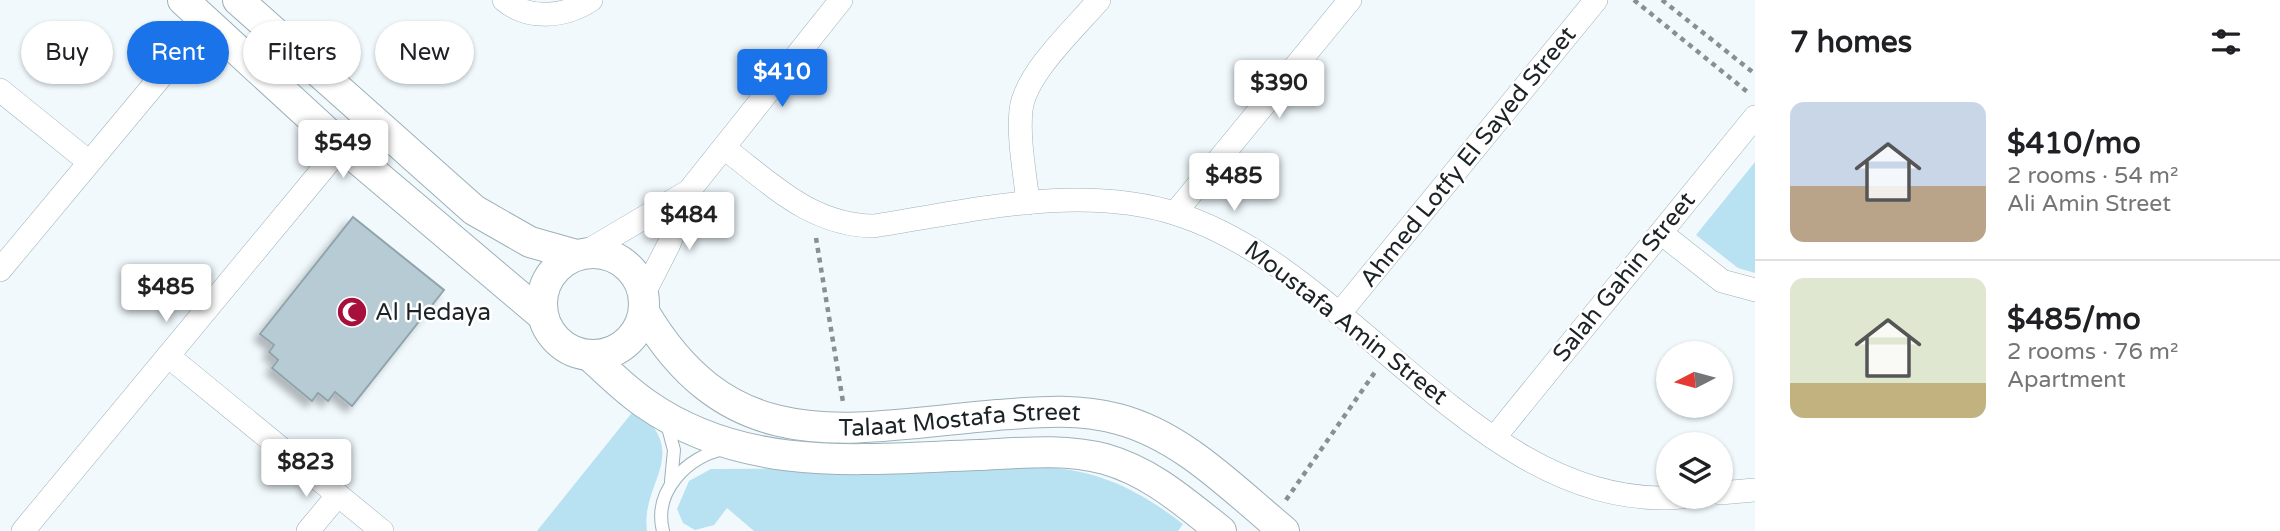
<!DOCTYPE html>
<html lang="en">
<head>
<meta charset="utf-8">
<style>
	body { margin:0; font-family:"Varela Round",sans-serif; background:#f6f6f6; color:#202124; height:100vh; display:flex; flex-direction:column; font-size:26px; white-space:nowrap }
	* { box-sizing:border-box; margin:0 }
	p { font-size:23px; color:#757577 }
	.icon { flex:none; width:38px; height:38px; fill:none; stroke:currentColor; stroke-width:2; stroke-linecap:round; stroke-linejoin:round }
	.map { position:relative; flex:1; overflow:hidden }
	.panel { display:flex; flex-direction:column; background:#fff; width:525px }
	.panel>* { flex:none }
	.banner { position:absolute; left:21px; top:21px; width:665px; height:63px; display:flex; gap:14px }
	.needle { width:46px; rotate:264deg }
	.buttons { position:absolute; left:1656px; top:341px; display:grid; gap:14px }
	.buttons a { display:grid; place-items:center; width:77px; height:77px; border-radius:50%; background:#fff; box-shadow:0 2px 5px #0004; font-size:35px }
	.price { position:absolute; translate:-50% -60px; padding:0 16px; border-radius:7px; background:#fff; color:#222; font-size:23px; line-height:46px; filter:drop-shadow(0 2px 4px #0008) }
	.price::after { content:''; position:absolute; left:50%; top:42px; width:21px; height:16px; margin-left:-10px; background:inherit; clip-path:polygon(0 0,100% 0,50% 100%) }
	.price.active { background:#1a73e8; color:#fff }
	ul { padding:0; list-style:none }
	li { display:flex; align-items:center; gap:21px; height:175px; padding:0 35px }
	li+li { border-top:2px solid #e0e0e0 }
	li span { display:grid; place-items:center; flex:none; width:196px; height:140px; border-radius:14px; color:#555 }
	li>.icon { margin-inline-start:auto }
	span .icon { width:84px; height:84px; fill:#fffc; stroke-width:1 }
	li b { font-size:30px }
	h2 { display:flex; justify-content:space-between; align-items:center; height:84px; padding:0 35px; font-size:30px }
	.pill { padding:0 24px; border-radius:32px; background:#fff; box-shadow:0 2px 5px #0004; font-size:24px; line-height:63px }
	.pill.active { background:#1a73e8; color:#fff }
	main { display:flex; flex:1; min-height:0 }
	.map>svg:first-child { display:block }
	.green { fill:#b8e1f1 }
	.building { fill:#b6cbd3; stroke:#90a4ac; stroke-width:2; filter:url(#shadow) }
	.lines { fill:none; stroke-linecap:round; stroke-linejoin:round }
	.service-casing { stroke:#9db1b9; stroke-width:14 }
	.minor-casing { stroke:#9db1b9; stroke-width:24 }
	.tertiary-casing { stroke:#9db1b9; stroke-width:32 }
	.path { stroke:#889094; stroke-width:4.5; stroke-dasharray:5 5; stroke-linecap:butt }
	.service { stroke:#fff; stroke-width:12 }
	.minor { stroke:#fff; stroke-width:23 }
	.tertiary { stroke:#fff; stroke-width:30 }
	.labels { text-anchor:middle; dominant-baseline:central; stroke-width:5; stroke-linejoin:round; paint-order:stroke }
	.street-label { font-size:24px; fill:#1b2326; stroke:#fff }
	.poi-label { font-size:24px; fill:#1b2326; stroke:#fff; text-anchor:start }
</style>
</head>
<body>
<main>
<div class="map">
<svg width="1755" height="531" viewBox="0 0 1755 531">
	<defs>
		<filter id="shadow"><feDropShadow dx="-6" dy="6" stdDeviation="3.5" flood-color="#0004"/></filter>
	</defs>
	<rect width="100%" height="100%" fill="#f1f9fd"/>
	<!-- green -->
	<g class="green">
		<polygon points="1755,162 1755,273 1738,268 1696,235"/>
		<path d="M635,409C693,454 640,482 647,531H537Z"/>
		<path d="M1043,467C1099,470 1139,490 1183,524L1178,531H754L727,508L714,525L695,530L683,523L677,509L689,481L711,469Z"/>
	</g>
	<!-- building -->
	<polygon class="building" points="353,217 444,290 352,406 335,392 328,401 318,393 312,401 272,368 278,360 269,352 274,345 260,334"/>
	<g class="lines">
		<!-- service casing -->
		<g class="service-casing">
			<g id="service">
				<polyline points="666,420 674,450 671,481"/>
				<path d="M663,531C653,491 687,457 724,449"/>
			</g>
		</g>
		<!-- minor casing -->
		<g class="minor-casing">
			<g id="minor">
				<path d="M504,0C529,21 565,17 591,0"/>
				<polyline points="0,90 89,162"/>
				<path d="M724,148C772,184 810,225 874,226C971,211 1080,183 1177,214C1354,270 1485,515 1682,497"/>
				<path d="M1028,203C1025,173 1018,140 1021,110C1025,74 1075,28 1099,0"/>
				<polyline points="1175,213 1350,0"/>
				<polyline points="1661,233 1722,281 1755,290"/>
				<polyline points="584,253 689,191 841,0"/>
				<polyline points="0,270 208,20"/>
				<polyline points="644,293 669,244 689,191"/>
				<polyline points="1339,314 1596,0"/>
				<polyline points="168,356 382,531"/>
				<polyline points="1494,438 1755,117"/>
				<polyline points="1720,493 1755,490"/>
				<polyline points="23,531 342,146"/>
				<polyline points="308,531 338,495"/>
			</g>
		</g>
		<!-- tertiary casing -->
		<g class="tertiary-casing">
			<g id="tertiary">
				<polyline points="183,0 342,146 543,316"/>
				<polyline points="238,0 474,210 530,242 576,255"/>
				<circle cx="593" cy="304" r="51"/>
				<path id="s1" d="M644,312C733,462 849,428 997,415C1038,412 1077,408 1118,419C1183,436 1233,489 1284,531"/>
				<path d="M590,356C608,372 625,390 646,404C746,474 863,459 978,455C1020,453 1064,448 1105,459C1151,472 1184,502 1221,531"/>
			</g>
		</g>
		<!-- path -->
		<g class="path">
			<polyline points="1634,0 1750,94"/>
			<polyline points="1662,0 1755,74"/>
			<polyline points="816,238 843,402"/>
			<polyline points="1286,500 1375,372"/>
		</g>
		<!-- service -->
		<use href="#service" class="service"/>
		<!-- minor -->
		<use href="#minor" class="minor"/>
		<!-- tertiary -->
		<use href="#tertiary" class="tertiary"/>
	</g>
	<!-- icons -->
	<defs>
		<g id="mosque-disc" transform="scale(1.575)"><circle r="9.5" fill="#a70f3c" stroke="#fff"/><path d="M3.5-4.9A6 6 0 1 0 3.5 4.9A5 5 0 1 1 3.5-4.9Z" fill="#fff"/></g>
	</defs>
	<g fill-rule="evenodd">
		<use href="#mosque-disc" x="352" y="312"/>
	</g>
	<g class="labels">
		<!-- street labels -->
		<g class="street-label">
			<text transform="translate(1468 157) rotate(-51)">Ahmed Lotfy El Sayed Street</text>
			<text transform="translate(1624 277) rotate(-51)">Salah Gahin Street</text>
			<text transform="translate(1346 323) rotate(38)">Moustafa Amin Street</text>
			<text stroke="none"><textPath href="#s1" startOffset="360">Talaat Mostafa Street</textPath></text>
		</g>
		<!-- poi labels -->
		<g class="poi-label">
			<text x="375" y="312">Al Hedaya</text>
		</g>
	</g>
</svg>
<div class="buttons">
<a><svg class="needle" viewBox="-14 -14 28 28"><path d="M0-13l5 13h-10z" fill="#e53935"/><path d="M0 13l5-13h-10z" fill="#757577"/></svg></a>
<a><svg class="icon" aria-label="layers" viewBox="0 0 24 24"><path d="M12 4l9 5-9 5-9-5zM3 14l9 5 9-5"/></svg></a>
</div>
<b class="price active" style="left:782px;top:109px">$410</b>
<b class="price" style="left:1279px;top:120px">$390</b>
<b class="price" style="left:343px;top:180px">$549</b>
<b class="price" style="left:1234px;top:213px">$485</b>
<b class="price" style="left:689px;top:252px">$484</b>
<b class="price" style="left:166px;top:324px">$485</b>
<b class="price" style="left:306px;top:499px">$823</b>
<div class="banner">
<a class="pill">Buy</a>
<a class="pill active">Rent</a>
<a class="pill">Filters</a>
<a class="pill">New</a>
</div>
</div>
<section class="panel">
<h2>7 homes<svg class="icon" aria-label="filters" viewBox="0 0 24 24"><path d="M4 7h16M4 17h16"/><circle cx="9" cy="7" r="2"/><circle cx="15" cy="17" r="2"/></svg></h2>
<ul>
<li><span style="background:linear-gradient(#c9d6e8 60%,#b9a48a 0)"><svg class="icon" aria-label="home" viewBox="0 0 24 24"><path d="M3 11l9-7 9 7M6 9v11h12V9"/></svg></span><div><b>$410/mo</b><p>2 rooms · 54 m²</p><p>Ali Amin Street</p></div></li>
<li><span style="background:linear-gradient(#dfe7d0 75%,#c2b280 0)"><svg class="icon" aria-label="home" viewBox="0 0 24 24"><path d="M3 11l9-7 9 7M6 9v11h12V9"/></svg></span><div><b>$485/mo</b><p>2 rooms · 76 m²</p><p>Apartment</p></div></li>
</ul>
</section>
</main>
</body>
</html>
